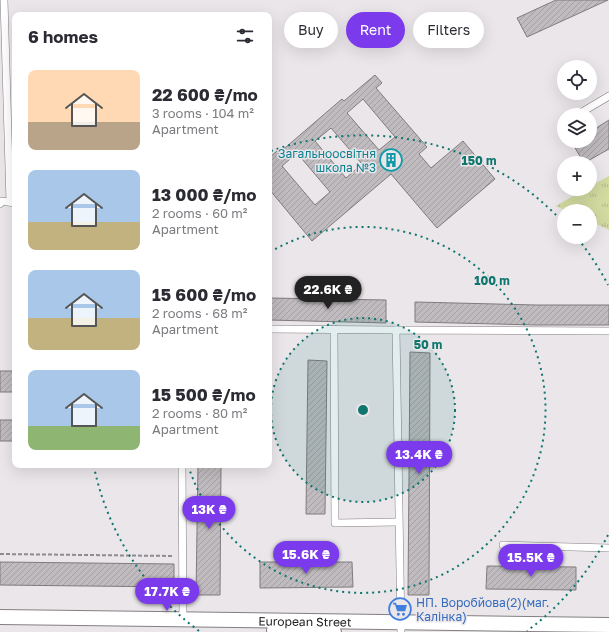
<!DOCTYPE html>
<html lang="en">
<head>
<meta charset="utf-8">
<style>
	body { margin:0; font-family:"Golos Text",sans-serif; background:#f7f7f7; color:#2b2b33; height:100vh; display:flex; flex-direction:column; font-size:15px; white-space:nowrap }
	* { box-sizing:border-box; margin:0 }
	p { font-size:13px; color:#7c7c81 }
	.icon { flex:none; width:22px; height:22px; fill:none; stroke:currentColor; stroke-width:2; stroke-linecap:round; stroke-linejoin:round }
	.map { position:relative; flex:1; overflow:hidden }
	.side { position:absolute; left:12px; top:12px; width:260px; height:456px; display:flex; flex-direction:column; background:#fff; border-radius:8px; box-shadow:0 4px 16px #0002 }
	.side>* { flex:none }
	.guide { position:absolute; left:284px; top:12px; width:265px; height:36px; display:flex; gap:8px }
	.buttons { position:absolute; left:557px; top:60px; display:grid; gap:8px }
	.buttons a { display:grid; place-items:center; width:40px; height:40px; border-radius:50%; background:#fff; box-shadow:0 4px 16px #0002; font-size:20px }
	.price { position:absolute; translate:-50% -34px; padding:0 9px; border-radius:14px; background:#7c3aed; color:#fff; font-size:13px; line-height:26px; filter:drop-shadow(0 1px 2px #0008) }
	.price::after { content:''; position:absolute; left:50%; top:24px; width:12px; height:9px; margin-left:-6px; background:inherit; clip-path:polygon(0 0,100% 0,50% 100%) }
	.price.current { background:#222; color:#fff }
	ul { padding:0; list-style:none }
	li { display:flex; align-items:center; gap:12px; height:100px; padding:0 16px }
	li span { display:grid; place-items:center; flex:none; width:112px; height:80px; border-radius:8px; color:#555 }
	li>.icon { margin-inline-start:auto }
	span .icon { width:48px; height:48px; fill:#fffc; stroke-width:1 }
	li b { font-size:17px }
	h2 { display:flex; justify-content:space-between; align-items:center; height:48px; padding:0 16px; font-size:17px }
	.chip { padding:0 14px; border-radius:18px; background:#fff; box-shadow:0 4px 16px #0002; font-size:14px; line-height:36px }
	.chip.current { background:#7c3aed; color:#fff }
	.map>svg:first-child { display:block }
	.grass { fill:url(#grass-tufts) }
	.building { fill:url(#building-hatch); stroke:#7f7b7e; fill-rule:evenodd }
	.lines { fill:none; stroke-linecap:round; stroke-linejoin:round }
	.lane-casing { stroke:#837f83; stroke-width:8 }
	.street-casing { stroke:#837f83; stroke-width:16 }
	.path { stroke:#8e8c8e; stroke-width:2; stroke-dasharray:4 2; stroke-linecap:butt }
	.lane { stroke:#fff; stroke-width:7 }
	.street { stroke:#fff; stroke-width:14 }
	.ring { fill:none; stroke:#0f766e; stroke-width:2; stroke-dasharray:2 4 }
	.labels { text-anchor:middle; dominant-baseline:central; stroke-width:3; stroke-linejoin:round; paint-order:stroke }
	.culture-label { font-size:12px; fill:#0d838f; stroke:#eae6ea; text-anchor:end }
	.shop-label { font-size:12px; fill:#366cbe; stroke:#eae6ea; text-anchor:start }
	.street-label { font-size:12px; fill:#212021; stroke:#eae6ea }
	.centre { fill:#0f766e; stroke:#eae6ea; stroke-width:2 }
	.ring-label { font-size:12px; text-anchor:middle; font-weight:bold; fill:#0f766e; stroke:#eae6ea; stroke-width:3; stroke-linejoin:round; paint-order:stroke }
</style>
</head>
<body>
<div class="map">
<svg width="609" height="632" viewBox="0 0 609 632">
	<defs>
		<pattern id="grass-tufts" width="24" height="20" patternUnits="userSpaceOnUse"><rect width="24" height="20" fill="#d2daa0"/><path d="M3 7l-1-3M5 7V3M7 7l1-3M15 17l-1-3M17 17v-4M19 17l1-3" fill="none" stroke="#b4bb8a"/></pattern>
		<pattern id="building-hatch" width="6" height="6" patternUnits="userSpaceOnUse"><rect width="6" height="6" fill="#bfbbbe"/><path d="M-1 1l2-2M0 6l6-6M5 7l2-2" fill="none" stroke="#a4a0a3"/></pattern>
	</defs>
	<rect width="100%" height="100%" fill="#eae6ea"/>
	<!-- grass -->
	<polygon class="grass" points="609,176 609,230 590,221 590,211 567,211 556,206 585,189 590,189 590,186"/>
	<!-- building -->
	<g class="building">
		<polygon points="556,0 608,0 527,37 517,18"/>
		<path d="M375,75L382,83L376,88L427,147L419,154L431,168L463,141L495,179L437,228L391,174L312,241L269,189V158L277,151L279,153L342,99L344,101ZM363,99L395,137L379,150L347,113ZM331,128L362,164L346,178L315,141ZM297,153L330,192L315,205L282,166Z"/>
		<polygon points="609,120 609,149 584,163 571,141 590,141 590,132"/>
		<polygon points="269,298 386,300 386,323 269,320"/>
		<polygon points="415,302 536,305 609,305 609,325 536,325 415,322"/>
		<polygon points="410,352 430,353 429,595 408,595"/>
		<polygon points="308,360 327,361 325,514 306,514"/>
		<rect x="0" y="371" width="15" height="21"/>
		<rect x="0" y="420" width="15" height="21"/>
		<polygon points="198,465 221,465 220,595 196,595"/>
		<polygon points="0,562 174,564 174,587 0,585"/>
		<polygon points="260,562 352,562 353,587 260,588"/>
		<polygon points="487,566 576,567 576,590 486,589"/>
	</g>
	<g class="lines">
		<!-- lane casing -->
		<g class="lane-casing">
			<g id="lane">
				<polyline points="4,0 10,202"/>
				<polyline points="577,115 609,96"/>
				<polyline points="0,204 1,201 15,203"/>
				<polyline points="269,329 396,330"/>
				<polyline points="334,329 335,523 398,522"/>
				<polyline points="182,465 183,621"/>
				<polyline points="503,545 609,548"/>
				<polyline points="401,632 396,330 609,331"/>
			</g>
		</g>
		<!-- street casing -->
		<g class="street-casing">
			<g id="street">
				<path id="s1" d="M0,617L609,625"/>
				<polyline points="274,630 334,632"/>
			</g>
		</g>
		<!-- path -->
		<polyline class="path" points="0,554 173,556"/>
		<!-- lane -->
		<use href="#lane" class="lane"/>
		<!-- street -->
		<use href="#street" class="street"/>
	</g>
	<!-- distance rings -->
	<circle cx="363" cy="410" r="92" fill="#0f766e" fill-opacity=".12"/>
	<g class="ring">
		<circle cx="363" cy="410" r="92"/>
		<path d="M270 252A183 183 0 1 1 188 465"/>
		<path d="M608 535A275 275 0 0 1 527 631M199 631A275 275 0 0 1 94 467M271 151A275 275 0 0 1 562 221M578 239A275 275 0 0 1 608 285"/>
	</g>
	<!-- icons -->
	<defs>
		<g id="building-ring" transform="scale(1.15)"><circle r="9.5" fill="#eae6ea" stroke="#0f9aa8" stroke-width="1.5"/><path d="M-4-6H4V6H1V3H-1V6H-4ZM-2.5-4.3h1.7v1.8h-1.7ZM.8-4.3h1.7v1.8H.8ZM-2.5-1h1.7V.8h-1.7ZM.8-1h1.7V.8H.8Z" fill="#0f9aa8"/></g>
		<g id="supermarket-ring" transform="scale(1.15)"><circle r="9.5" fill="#eae6ea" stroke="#3f7fe0" stroke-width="1.5"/><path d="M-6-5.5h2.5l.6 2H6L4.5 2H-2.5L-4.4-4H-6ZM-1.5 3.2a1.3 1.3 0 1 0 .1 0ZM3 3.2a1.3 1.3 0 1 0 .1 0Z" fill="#3f7fe0"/></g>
	</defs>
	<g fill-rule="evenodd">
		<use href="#building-ring" x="391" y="160"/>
		<use href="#supermarket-ring" x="400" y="609"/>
	</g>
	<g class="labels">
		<!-- culture labels -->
		<g class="culture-label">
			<text x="376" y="153">Загальноосвітня<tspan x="376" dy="14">школа №3</tspan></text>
		</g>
		<!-- shop labels -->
		<g class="shop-label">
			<text x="416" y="602">НП. Воробйова(2)(маг.<tspan x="416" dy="14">Калінка)</tspan></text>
		</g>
		<!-- street labels -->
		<g class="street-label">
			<text stroke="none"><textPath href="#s1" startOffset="305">European Street</textPath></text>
		</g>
	</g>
	<circle cx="363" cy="410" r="6" class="centre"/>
	<g class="ring-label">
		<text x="479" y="165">150 m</text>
		<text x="492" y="285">100 m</text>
		<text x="428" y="349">50 m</text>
	</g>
</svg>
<div class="buttons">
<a><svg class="icon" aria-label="locate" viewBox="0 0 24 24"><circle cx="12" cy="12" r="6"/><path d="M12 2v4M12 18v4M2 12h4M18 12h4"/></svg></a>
<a><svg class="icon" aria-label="layers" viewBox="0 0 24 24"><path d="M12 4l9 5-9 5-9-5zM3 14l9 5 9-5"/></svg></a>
<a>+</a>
<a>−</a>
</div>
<b class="price current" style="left:328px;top:310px">22.6K ₴</b>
<b class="price" style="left:419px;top:475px">13.4K ₴</b>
<b class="price" style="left:209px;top:530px">13K ₴</b>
<b class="price" style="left:306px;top:575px">15.6K ₴</b>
<b class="price" style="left:531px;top:578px">15.5K ₴</b>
<b class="price" style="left:167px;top:612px">17.7K ₴</b>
<div class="guide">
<a class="chip">Buy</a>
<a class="chip current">Rent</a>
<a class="chip">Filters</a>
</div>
<section class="side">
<h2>6 homes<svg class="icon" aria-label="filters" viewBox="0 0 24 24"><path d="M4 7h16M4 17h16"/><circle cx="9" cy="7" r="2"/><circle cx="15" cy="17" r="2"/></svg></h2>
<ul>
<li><span style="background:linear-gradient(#ffd9b3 65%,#b9a48a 0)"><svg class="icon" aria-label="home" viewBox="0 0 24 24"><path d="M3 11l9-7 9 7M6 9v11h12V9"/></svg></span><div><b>22 600 ₴/mo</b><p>3 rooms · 104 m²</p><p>Apartment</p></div></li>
<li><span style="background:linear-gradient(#a9c7e8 65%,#c2b280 0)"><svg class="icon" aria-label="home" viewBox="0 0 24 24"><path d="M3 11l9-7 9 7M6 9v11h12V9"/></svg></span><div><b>13 000 ₴/mo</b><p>2 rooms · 60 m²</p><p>Apartment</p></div></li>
<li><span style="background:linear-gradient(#a9c7e8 60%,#c2b280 0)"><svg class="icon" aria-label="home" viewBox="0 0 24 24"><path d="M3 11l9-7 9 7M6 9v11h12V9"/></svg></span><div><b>15 600 ₴/mo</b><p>2 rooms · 68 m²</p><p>Apartment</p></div></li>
<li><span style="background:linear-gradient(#a9c7e8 70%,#8fb573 0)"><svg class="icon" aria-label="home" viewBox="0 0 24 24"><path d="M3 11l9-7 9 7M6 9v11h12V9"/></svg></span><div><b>15 500 ₴/mo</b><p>2 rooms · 80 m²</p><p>Apartment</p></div></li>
</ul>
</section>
</div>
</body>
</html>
